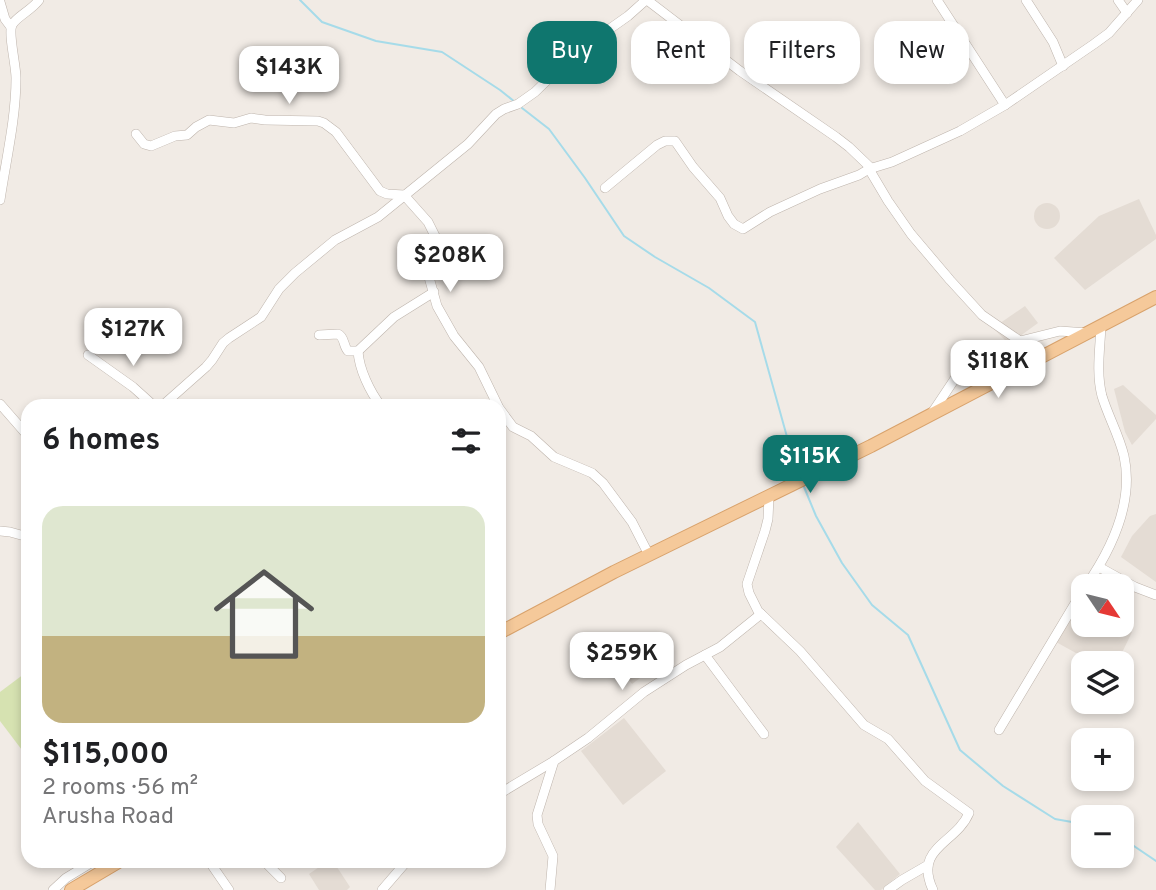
<!DOCTYPE html>
<html lang="en">
<head>
<meta charset="utf-8">
<style>
	body { margin:0; font-family:Overpass,sans-serif; background:#f6f6f6; color:#202124; height:100vh; display:flex; flex-direction:column; font-size:26px; white-space:nowrap }
	* { box-sizing:border-box; margin:0 }
	p { font-size:23px; color:#757577 }
	.icon { flex:none; width:38px; height:38px; fill:none; stroke:currentColor; stroke-width:2; stroke-linecap:round; stroke-linejoin:round }
	.map { position:relative; flex:1; overflow:hidden }
	.sheet { position:absolute; left:21px; top:399px; width:485px; height:469px; display:flex; flex-direction:column; background:#fff; border-radius:21px; box-shadow:0 4px 10px #0003 }
	.sheet>* { flex:none }
	.hud { position:absolute; left:527px; top:21px; width:523px; height:63px; display:flex; gap:14px }
	.needle { width:46px; rotate:125deg }
	.fabs { position:absolute; left:1071px; top:574px; display:grid; gap:14px }
	.fabs a { display:grid; place-items:center; width:63px; height:63px; border-radius:14px; background:#fff; box-shadow:0 4px 10px #0003; font-size:35px }
	.price { position:absolute; translate:-50% -60px; padding:0 16px; border-radius:14px; background:#fff; color:#222; font-size:23px; line-height:46px; filter:drop-shadow(0 2px 4px #0008) }
	.price::after { content:''; position:absolute; left:50%; top:42px; width:21px; height:16px; margin-left:-10px; background:inherit; clip-path:polygon(0 0,100% 0,50% 100%) }
	.price.on { background:#0f766e; color:#fff }
	ul { padding:0; list-style:none }
	li { display:grid; align-content:center; gap:14px; height:371px; padding:0 21px }
	li span { display:grid; place-items:center; height:217px; border-radius:21px; color:#555 }
	li>.icon { margin-inline-start:auto }
	span .icon { width:126px; height:126px; fill:#fffc; stroke-width:1 }
	li b { font-size:30px }
	h2 { display:flex; justify-content:space-between; align-items:center; height:84px; padding:0 21px; font-size:30px }
	.pill { padding:0 24px; border-radius:21px; background:#fff; box-shadow:0 4px 10px #0003; font-size:24px; line-height:63px }
	.pill.on { background:#0f766e; color:#fff }
	.map>svg:first-child { display:block }
	.residential { fill:#e4dcd4 }
	.green { fill:#d6e2b1 }
	.lines { fill:none; stroke-linecap:round; stroke-linejoin:round }
	.stream { stroke:#a6dbe9; stroke-width:2 }
	.minor-casing { stroke:#beb4ac; stroke-width:10 }
	.major-casing { stroke:#d8a26c; stroke-width:14 }
	.minor { stroke:#fff; stroke-width:9 }
	.major { stroke:#f5c99a; stroke-width:12 }
</style>
</head>
<body>
<div class="map">
<svg width="1156" height="890" viewBox="0 0 1156 890">
	<rect width="100%" height="100%" fill="#f1ebe5"/>
	<!-- residential -->
	<g class="residential">
		<polygon points="1139,199 1156,235 1156,239 1085,290 1054,258 1099,216"/>
		<circle cx="1047" cy="216" r="13"/>
		<polygon points="1025,306 1038,323 1009,344 993,328"/>
		<polygon points="1123,385 1156,415 1156,419 1132,445 1125,432 1114,389"/>
		<polygon points="1156,514 1156,582 1121,557 1132,536 1150,516"/>
		<polygon points="1073,613 1083,617 1083,625 1109,625 1132,632 1117,663 1094,663 1056,642"/>
		<polygon points="628,640 647,673 632,684 609,651"/>
		<polygon points="624,718 666,771 623,805 581,751"/>
		<polygon points="858,822 900,874 881,890 875,890 836,847"/>
		<polygon points="328,861 333,861 350,887 347,890 319,890 309,874"/>
	</g>
	<!-- green -->
	<polygon class="green" points="28,671 28,758 0,721 0,692"/>
	<g class="lines">
		<!-- stream -->
		<g class="stream">
			<polyline points="300,0 322,22 376,41 442,52 500,90 515,102"/>
			<polyline points="522,108 549,129 585,178 624,236 655,257 709,288 755,322 789,444 799,475"/>
			<polyline points="804,487 816,516 842,563 872,605 908,635 960,750 1003,786 1055,819 1083,824"/>
			<polyline points="1122,838 1156,861"/>
		</g>
		<!-- minor casing -->
		<g class="minor-casing">
			<g id="minor">
				<polyline points="647,0 740,71 836,137 849,147 872,169"/>
				<polyline points="937,0 1005,105"/>
				<polyline points="1026,0 1053,42 1063,66"/>
				<polyline points="1118,0 1127,13"/>
				<polyline points="0,2 5,19 11,27"/>
				<polyline points="136,134 144,144 151,146 175,136 187,135 196,127 209,120 234,123 251,118 265,120 318,121 324,123 336,132 380,191 387,194 404,195 428,222 435,236 428,256 427,270 437,306 454,336 479,367 498,406"/>
				<polyline points="869,169 888,201 911,234 950,280 982,315 1020,341"/>
				<polyline points="605,188 657,145 665,141 675,141 693,167 720,198 728,216 734,224 743,229 770,212 820,189 859,175 869,169 892,162 960,131 1005,105 1094,44 1109,33 1138,0"/>
				<path d="M0,200C6,160 16,118 16,78C16,65 8,33 12,25C16,17 32,10 39,0"/>
				<path d="M319,335L338,334C345,337 343,346 348,351H358L394,317L434,292"/>
				<path d="M358,351C359,369 370,392 381,406"/>
				<polyline points="88,355 133,387 154,406"/>
				<polyline points="0,404 28,436"/>
				<polyline points="162,406 206,367 212,360 223,343 229,338 261,317 279,289 295,273 335,240 378,217 468,144 496,114 504,109 518,104 535,92 574,54 628,16 646,0"/>
				<polyline points="499,408 513,427 531,436 554,457 592,473 603,483 632,522 649,555"/>
				<polyline points="932,413 958,374 966,367 974,361 1020,341 1060,331 1087,333"/>
				<path d="M769,497L768,519L765,531L747,584L749,593L758,611L800,651L864,725L888,739L925,781L969,813C956,844 913,847 933,890"/>
				<polyline points="0,531 10,532 28,537"/>
				<polyline points="1099,567 1135,587 1156,595"/>
				<path d="M1086,586C1111,550 1134,502 1124,456C1119,435 1108,416 1102,396C1096,373 1100,349 1101,326"/>
				<polyline points="705,655 764,734"/>
				<polyline points="999,730 1083,590"/>
				<polyline points="499,794 554,761 588,738 644,692 686,665 720,647 761,614"/>
				<polyline points="209,861 229,890"/>
				<polyline points="264,861 281,878"/>
				<polyline points="53,890 66,878 94,861"/>
				<polyline points="382,890 407,861"/>
				<polyline points="550,890 553,856 538,824 537,815 554,761"/>
				<polyline points="888,890 902,880 928,865"/>
			</g>
		</g>
		<!-- major casing -->
		<g class="major-casing">
			<g id="major">
				<polyline points="499,633 614,572 871,446 1156,297"/>
				<polyline points="71,890 120,861"/>
			</g>
		</g>
		<!-- minor -->
		<use href="#minor" class="minor"/>
		<!-- major -->
		<use href="#major" class="major"/>
	</g>
</svg>
<div class="fabs">
<a><svg class="needle" viewBox="-14 -14 28 28"><path d="M0-13l5 13h-10z" fill="#e53935"/><path d="M0 13l5-13h-10z" fill="#757577"/></svg></a>
<a><svg class="icon" aria-label="layers" viewBox="0 0 24 24"><path d="M12 4l9 5-9 5-9-5zM3 14l9 5 9-5"/></svg></a>
<a>+</a>
<a>−</a>
</div>
<b class="price" style="left:289px;top:106px">$143K</b>
<b class="price" style="left:450px;top:294px">$208K</b>
<b class="price" style="left:133px;top:368px">$127K</b>
<b class="price" style="left:998px;top:400px">$118K</b>
<b class="price on" style="left:810px;top:495px">$115K</b>
<b class="price" style="left:622px;top:692px">$259K</b>
<div class="hud">
<a class="pill on">Buy</a>
<a class="pill">Rent</a>
<a class="pill">Filters</a>
<a class="pill">New</a>
</div>
<section class="sheet">
<h2>6 homes<svg class="icon" aria-label="filters" viewBox="0 0 24 24"><path d="M4 7h16M4 17h16"/><circle cx="9" cy="7" r="2"/><circle cx="15" cy="17" r="2"/></svg></h2>
<ul>
<li><span style="background:linear-gradient(#dfe7d0 60%,#c2b280 0)"><svg class="icon" aria-label="home" viewBox="0 0 24 24"><path d="M3 11l9-7 9 7M6 9v11h12V9"/></svg></span><div><b>$115,000</b><p>2 rooms · 56 m²</p><p>Arusha Road</p></div></li>
</ul>
</section>
</div>
</body>
</html>
